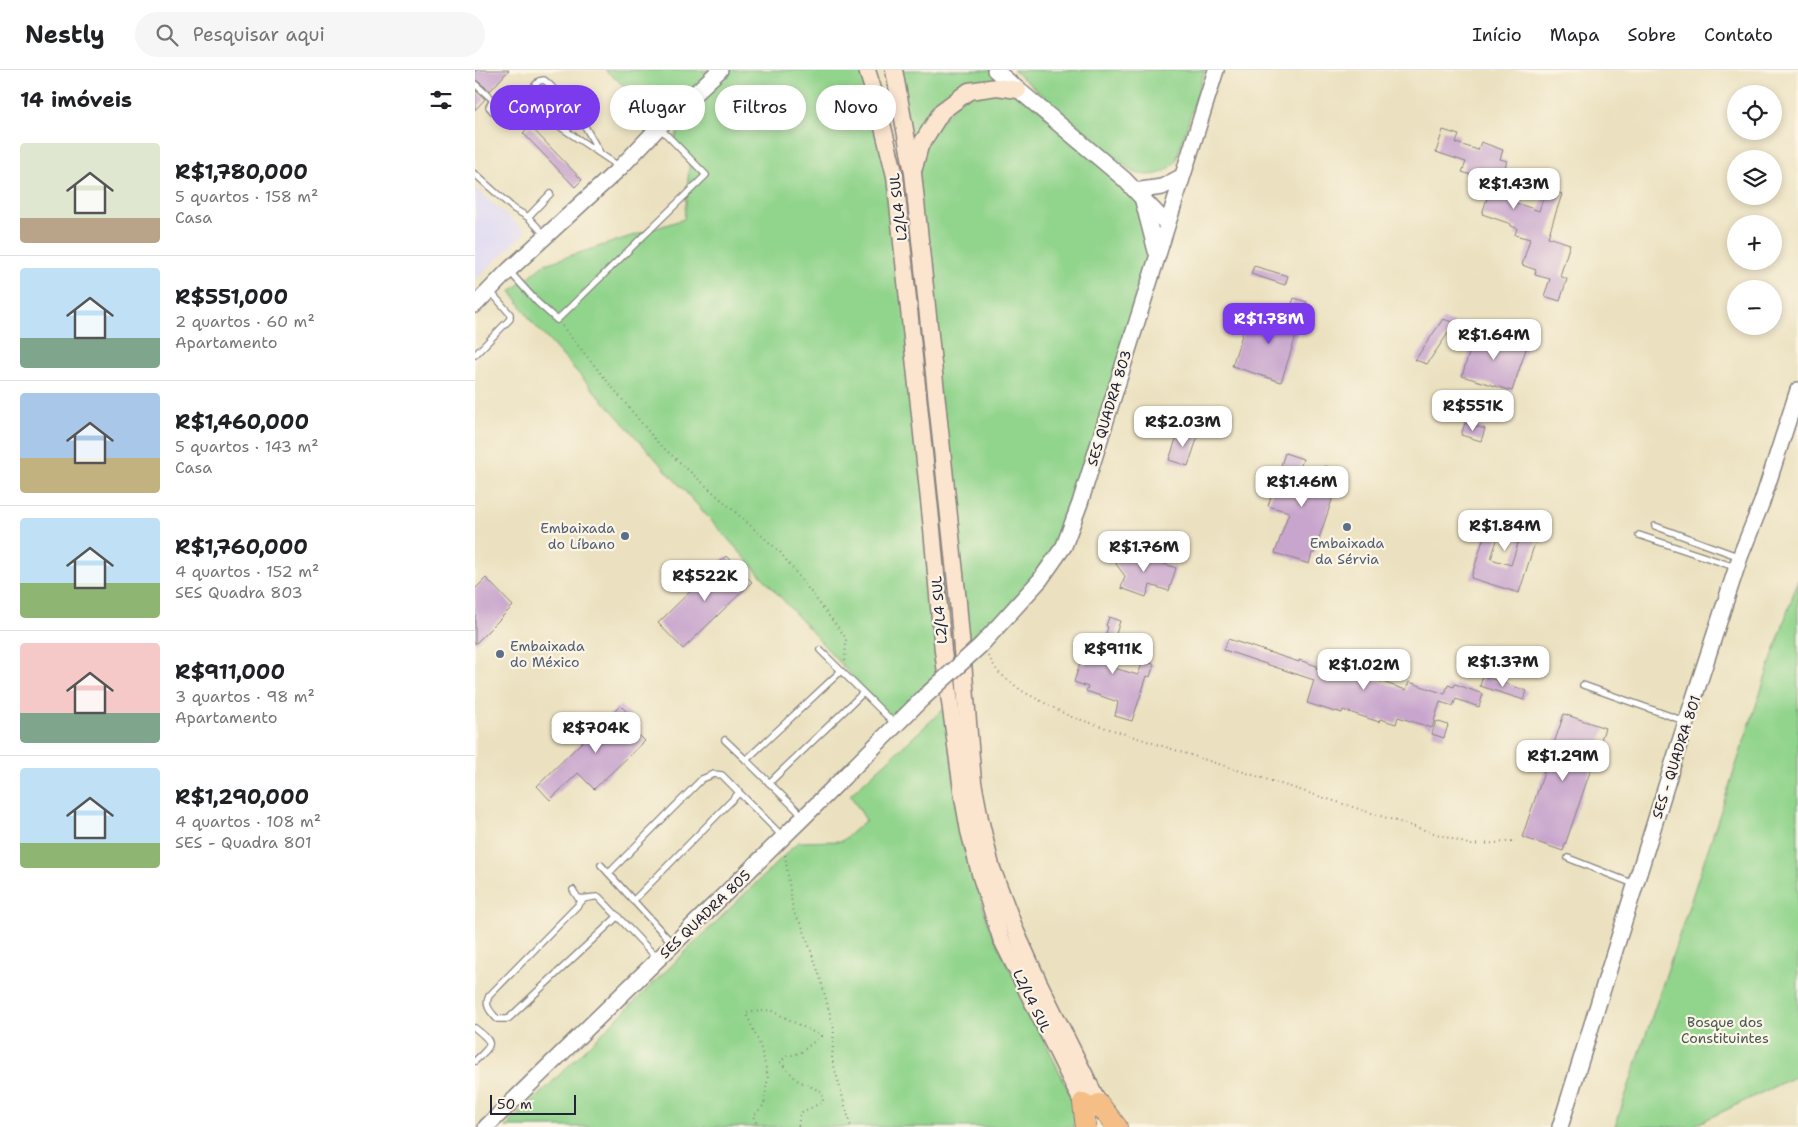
<!DOCTYPE html>
<html lang="pt">
<head>
<meta charset="utf-8">
<style>
	body { margin:0; font-family:"Shantell Sans",sans-serif; background:#f6f6f6; color:#202124; height:100vh; display:flex; flex-direction:column; font-size:19px; white-space:nowrap }
	* { box-sizing:border-box; margin:0 }
	p { font-size:16px; color:#757577 }
	.icon { flex:none; width:28px; height:28px; fill:none; stroke:currentColor; stroke-width:2; stroke-linecap:round; stroke-linejoin:round }
	.map { position:relative; flex:1; overflow:hidden }
	.sheet { display:flex; flex-direction:column; background:#fff; width:475px }
	.sheet>* { flex:none }
	.banner { position:absolute; left:15px; top:15px; width:475px; height:45px; display:flex; gap:10px }
	.buttons { position:absolute; left:1252px; top:15px; display:grid; gap:10px }
	.buttons a { display:grid; place-items:center; width:55px; height:55px; border-radius:50%; background:#fff; box-shadow:0 2px 8px #0003; font-size:25px }
	.scale { position:absolute; left:15px; bottom:12px; width:86px; box-sizing:border-box; padding-left:5px; border:2px solid #22223b; border-top:0; font-size:14px; line-height:18px; white-space:nowrap; color:#22223b; -webkit-text-stroke:4px #fcf5e5; paint-order:stroke }
	.price { position:absolute; translate:-50% -42px; padding:0 11px; border-radius:10px; background:#fff; color:#222; font-size:16px; line-height:32px; filter:drop-shadow(0 1px 2px #0008) }
	.price::after { content:''; position:absolute; left:50%; top:30px; width:15px; height:11px; margin-left:-8px; background:inherit; clip-path:polygon(0 0,100% 0,50% 100%) }
	.price.selected { background:#7c3aed; color:#fff }
	ul { padding:0; list-style:none }
	li { display:flex; align-items:center; gap:15px; height:125px; padding:0 20px }
	li+li { border-top:1px solid #e0e0e0 }
	li span { display:grid; place-items:center; flex:none; width:140px; height:100px; border-radius:5px; color:#555 }
	li>.icon { margin-inline-start:auto }
	span .icon { width:60px; height:60px; fill:#fffc; stroke-width:1 }
	li b { font-size:21px }
	h2 { display:flex; justify-content:space-between; align-items:center; height:60px; padding:0 20px; font-size:21px }
	.chip { padding:0 18px; border-radius:22px; background:#fff; box-shadow:0 2px 8px #0003; font-size:18px; line-height:45px }
	.chip.selected { background:#7c3aed; color:#fff }
	header { display:flex; align-items:center; gap:30px; box-sizing:border-box; height:70px; padding:0 25px; background:#fff; border-bottom:1px solid #e0e0e0 }
	header strong { font-size:24px }
	nav { display:flex; gap:28px; margin-inline-start:auto; font-size:18px }
	.search { width:350px; height:45px; background:#f6f6f6; display:flex; align-items:center; gap:12px; box-sizing:border-box; padding:0 18px; border-radius:28px; color:#757577; font-size:19px }
	main { display:flex; flex:1; min-height:0 }
	.map>svg:first-child { display:block }
	.built { fill:#dbd6f7 }
	.green { fill:#91d48c; stroke:#5a7b64 }
	.building { fill:#c8a5cd; fill-rule:evenodd }
	.lines { fill:none; stroke-linecap:round; stroke-linejoin:round }
	.service-casing { stroke:#86827e; stroke-width:8 }
	.tertiary-casing { stroke:#86827e; stroke-width:18 }
	.secondary-casing { stroke:#86827e; stroke-width:19 }
	.trunk-casing { stroke:#86827e; stroke-width:22 }
	.path { stroke:#86827e; stroke-width:2; stroke-dasharray:1 4; stroke-linecap:butt }
	.service { stroke:#fff; stroke-width:5.5 }
	.tertiary { stroke:#fff; stroke-width:15 }
	.secondary { stroke:#fbe5cf; stroke-width:16 }
	.trunk { stroke:#f6be87; stroke-width:20 }
	.tertiary-bridge-casing { stroke:#86827e; stroke-width:18; stroke-linecap:butt }
	.tertiary-bridge { stroke:#fff; stroke-width:15 }
	.service-dot { fill:#5c6f8a; stroke:#fcf5e5; stroke-width:2 }
	.labels { text-anchor:middle; dominant-baseline:central; stroke-width:4.5; stroke-linejoin:round; paint-order:stroke }
	.street-label { font-size:14px; fill:#22223b; stroke:#fcf5e5 }
	.service-label { font-size:14px; fill:#4e5e75; stroke:#fcf5e5; text-anchor:end }
	.park-label { font-size:14px; fill:#435753; stroke:#fcf5e5 }
</style>
</head>
<body>
<header>
<strong>Nestly</strong>
<div class="search"><svg class="icon" aria-label="search" viewBox="0 0 24 24"><circle cx="10" cy="10" r="6"/><path d="M15 15l6 6"/></svg>Pesquisar aqui</div>
<nav><a>Início</a><a>Mapa</a><a>Sobre</a><a>Contato</a></nav>
</header>
<main>
<section class="sheet">
<h2>14 imóveis<svg class="icon" aria-label="filters" viewBox="0 0 24 24"><path d="M4 7h16M4 17h16"/><circle cx="9" cy="7" r="2"/><circle cx="15" cy="17" r="2"/></svg></h2>
<ul>
<li><span style="background:linear-gradient(#dfe7d0 75%,#b9a48a 0)"><svg class="icon" aria-label="home" viewBox="0 0 24 24"><path d="M3 11l9-7 9 7M6 9v11h12V9"/></svg></span><div><b>R$1,780,000</b><p>5 quartos · 158 m²</p><p>Casa</p></div></li>
<li><span style="background:linear-gradient(#bfe0f5 70%,#7fa58c 0)"><svg class="icon" aria-label="home" viewBox="0 0 24 24"><path d="M3 11l9-7 9 7M6 9v11h12V9"/></svg></span><div><b>R$551,000</b><p>2 quartos · 60 m²</p><p>Apartamento</p></div></li>
<li><span style="background:linear-gradient(#a9c7e8 65%,#c2b280 0)"><svg class="icon" aria-label="home" viewBox="0 0 24 24"><path d="M3 11l9-7 9 7M6 9v11h12V9"/></svg></span><div><b>R$1,460,000</b><p>5 quartos · 143 m²</p><p>Casa</p></div></li>
<li><span style="background:linear-gradient(#bfe0f5 65%,#8fb573 0)"><svg class="icon" aria-label="home" viewBox="0 0 24 24"><path d="M3 11l9-7 9 7M6 9v11h12V9"/></svg></span><div><b>R$1,760,000</b><p>4 quartos · 152 m²</p><p>SES Quadra 803</p></div></li>
<li><span style="background:linear-gradient(#f6c9c9 70%,#7fa58c 0)"><svg class="icon" aria-label="home" viewBox="0 0 24 24"><path d="M3 11l9-7 9 7M6 9v11h12V9"/></svg></span><div><b>R$911,000</b><p>3 quartos · 98 m²</p><p>Apartamento</p></div></li>
<li><span style="background:linear-gradient(#bfe0f5 75%,#8fb573 0)"><svg class="icon" aria-label="home" viewBox="0 0 24 24"><path d="M3 11l9-7 9 7M6 9v11h12V9"/></svg></span><div><b>R$1,290,000</b><p>4 quartos · 108 m²</p><p>SES - Quadra 801</p></div></li>
</ul>
</section>
<div class="map">
<svg width="1323" height="1057" viewBox="0 0 1323 1057">
	<rect width="100%" height="100%" fill="#fcf5e5"/>
	<filter id="ink" filterUnits="userSpaceOnUse"><feTurbulence type="fractalNoise" baseFrequency=".02" numOctaves="2"/><feDisplacementMap in="SourceGraphic" scale="10" xChannelSelector="R" yChannelSelector="G"/><feConvolveMatrix kernelMatrix="1 2 1 2 8 2 1 2 1" color-interpolation-filters="sRGB"/></filter>
	<filter id="wash" filterUnits="userSpaceOnUse"><feTurbulence type="fractalNoise" baseFrequency=".0096" numOctaves="4" result="noise"/><feDisplacementMap in="SourceGraphic" scale="20" xChannelSelector="R" yChannelSelector="G"/><feGaussianBlur stdDeviation="1.12" result="paint"/><feColorMatrix in="noise" values="0 0 0 0 0 0 0 0 0 0 0 0 0 0 0 0 0 1.4 0 .05"/><feComposite in="paint" operator="in"/></filter>
	<g filter="url(#wash)">
		<rect width="100%" height="100%" fill="#ebe1c0"/>
		<!-- built -->
		<polygon class="built" points="0,118 51,162 0,210"/>
		<!-- green -->
		<g class="green">
			<polygon points="130,0 392,0 420,106 471,603 421,655 56,251 36,221 70,194 209,149 215,89 198,72 222,21 191,50"/>
			<polygon points="419,0 520,0 667,128 682,185 589,476 506,575 487,580 438,103 445,76 493,21 472,27 433,71"/>
			<path d="M538,0H730L701,91C691,106 671,108 656,101Z"/>
			<polygon points="1323,510 1323,1005 1216,1057 1140,1057"/>
			<polygon points="470,638 484,755 514,856 598,1030 600,1057 31,1057 323,772 367,771 391,750 375,725"/>
		</g>
		<g id="blocks">
			<!-- building -->
			<g class="building">
				<polygon points="0,0 34,0 15,21 0,9"/>
				<polygon points="0,20 10,29 0,40"/>
				<polygon points="55,56 107,110 100,117 48,63"/>
				<polygon points="968,60 984,65 981,73 1003,80 1006,72 1028,80 1025,89 1032,91 1026,111 1041,115 1036,131 1064,141 1071,119 1087,124 1073,167 1095,174 1085,206 1092,209 1085,231 1069,226 1075,209 1060,205 1061,200 1047,195 1055,169 1040,165 1042,158 1036,156 1036,154 1007,144 1012,128 997,123 1002,107 987,102 991,92 961,82"/>
				<polygon points="779,196 813,206 810,215 776,204"/>
				<polygon points="819,228 832,232 806,312 757,296 772,249 808,261"/>
				<polygon points="968,249 980,253 952,294 940,290"/>
				<polygon points="1001,260 1052,276 1037,321 987,306"/>
				<polygon points="990,353 1010,359 1006,371 986,365"/>
				<polygon points="704,360 723,366 713,396 694,390"/>
				<polygon points="810,383 828,389 822,407 844,414 850,396 868,402 861,424 859,424 839,483 837,483 834,494 800,483 814,442 793,436"/>
				<path d="M1017,441L1065,457L1044,523L996,508ZM1024,463L1044,470L1036,495L1016,489Z"/>
				<polygon points="646,479 701,498 694,521 675,515 671,527 646,518 650,506 641,494"/>
				<polygon points="251,486 277,512 208,579 183,553"/>
				<polygon points="11,508 38,536 0,574 0,519"/>
				<polygon points="634,547 645,551 640,567 648,570 639,598 663,605 668,591 679,594 675,607 672,606 657,651 640,646 643,632 611,621 613,617 599,612 605,593 610,595 617,574 627,577 633,557 631,556"/>
				<polygon points="753,569 824,592 824,590 842,596 841,598 866,606 867,604 879,608 880,603 931,620 934,612 970,624 973,615 979,617 980,614 1008,624 1004,637 981,629 978,636 965,632 957,658 923,647 921,654 905,649 904,652 868,640 867,643 861,641 860,642 832,633 839,610 749,580"/>
				<polygon points="1008,606 1052,621 1049,630 1005,616"/>
				<polygon points="145,635 159,649 153,654 170,671 119,719 103,703 75,730 62,716"/>
				<polygon points="1089,644 1130,658 1088,781 1047,767"/>
				<polygon points="961,651 973,655 969,668 957,664"/>
			</g>
		</g>
	</g>
	<g filter="url(#ink)">
		<use href="#blocks" fill-opacity="0" stroke="#86827e" stroke-width="1"/>
		<g class="lines">
			<!-- service casing -->
			<g class="service-casing">
				<g id="service">
					<polyline points="0,14 18,30 14,37 26,50"/>
					<polyline points="125,83 103,44 73,13 69,10 64,11 56,20 54,28 63,42 145,97"/>
					<polyline points="0,104 39,139 53,147 70,165"/>
					<polyline points="53,147 75,124"/>
					<polyline points="35,202 62,232 82,250 231,105 184,57"/>
					<polyline points="0,285 35,249 35,244 16,222"/>
					<polyline points="1180,456 1265,487"/>
					<polyline points="1164,465 1260,497"/>
					<polyline points="345,580 421,655"/>
					<polyline points="1108,615 1212,652"/>
					<polyline points="250,670 271,690"/>
					<polyline points="294,713 388,623"/>
					<polyline points="328,746 271,690 366,601"/>
					<polyline points="1093,788 1159,814"/>
					<polyline points="126,795 197,873"/>
					<polyline points="134,803 227,709 239,704 247,705 308,767"/>
					<path d="M98,820L103,828C111,830 117,826 124,827L182,888"/>
					<path d="M108,830L14,926C9,936 16,942 22,949H33L143,846"/>
					<polyline points="158,831 264,723"/>
					<path d="M0,958C20,974 18,974 0,991"/>
				</g>
			</g>
			<!-- tertiary casing -->
			<g class="tertiary-casing">
				<g id="tertiary">
					<polyline points="520,0 649,109 691,153"/>
					<polyline points="666,120 687,117 706,107"/>
					<polyline points="668,131 681,181"/>
					<polyline points="0,235 34,200 145,98 184,57 245,0"/>
					<polyline points="506,575 565,510 589,476 605,433 741,0"/>
					<polyline points="11,1057 329,747 447,629"/>
					<polyline points="1085,1057 1206,668 1265,487 1287,432 1323,320"/>
				</g>
			</g>
			<!-- secondary casing -->
			<g class="secondary-casing">
				<g id="secondary">
					<polyline points="392,0 401,29 420,106 457,459 468,581 488,727 494,761 506,807 526,868 613,1044"/>
					<polyline points="419,0 438,103 483,532 498,712 505,749 516,796 541,862 563,911 629,1044"/>
					<polyline points="439,98 445,76 467,41 494,21 522,17 543,20"/>
				</g>
			</g>
			<!-- trunk casing -->
			<g class="trunk-casing">
				<g id="trunk">
					<polyline points="608,1033 611,1057"/>
					<polyline points="624,1034 642,1057"/>
				</g>
			</g>
			<!-- path -->
			<g class="path">
				<polyline points="87,256 183,373 305,482 371,568 370,593"/>
				<polyline points="513,586 523,602 547,621 594,646 996,775 1041,771"/>
				<polyline points="310,785 318,841 328,858 345,907 359,959 357,989 376,1057"/>
				<polyline points="283,1057 278,1046 289,1035 293,1006 285,975 271,943 295,940 346,966 325,983 312,986 305,992 322,1010 347,1022 348,1032 325,1043 323,1057"/>
			</g>
			<!-- service -->
			<use href="#service" class="service"/>
			<!-- tertiary -->
			<use href="#tertiary" class="tertiary"/>
			<!-- secondary -->
			<use href="#secondary" class="secondary"/>
			<!-- trunk -->
			<use href="#trunk" class="trunk"/>
			<!-- tertiary-bridge casing -->
			<g class="tertiary-bridge-casing">
				<polyline id="tertiary-bridge" points="447,629 506,575"/>
			</g>
			<!-- tertiary-bridge -->
			<use href="#tertiary-bridge" class="tertiary-bridge"/>
		</g>
	</g>
	<!-- markers -->
	<g class="service-dot">
		<circle cx="872" cy="457" r="5"/>
		<circle cx="150" cy="466" r="5"/>
		<circle cx="25" cy="584" r="5"/>
	</g>
	<g class="labels">
		<!-- street labels -->
		<g class="street-label">
			<text transform="translate(423 137) rotate(-97)">L2/L4 SUL</text>
			<text transform="translate(634 338) rotate(-73)">SES QUADRA 803</text>
			<text transform="translate(464 540) rotate(-95)">L2/L4 SUL</text>
			<text transform="translate(1201 687) rotate(-72)">SES - QUADRA 801</text>
			<text transform="translate(230 844) rotate(-44)">SES QUADRA 805</text>
			<text transform="translate(557 931) rotate(64)">L2/L4 SUL</text>
		</g>
		<!-- service labels -->
		<g class="service-label">
			<text x="140" y="458">Embaixada<tspan x="140" dy="16">do Líbano</tspan></text>
			<text x="872" y="473" text-anchor="middle">Embaixada<tspan x="872" dy="16">da Sérvia</tspan></text>
			<text x="35" y="576" text-anchor="start">Embaixada<tspan x="35" dy="16">do México</tspan></text>
		</g>
		<!-- park labels -->
		<g class="park-label">
			<text x="1250" y="952">Bosque dos<tspan x="1250" dy="16">Constituintes</tspan></text>
		</g>
	</g>
</svg>
<div class="buttons">
<a><svg class="icon" aria-label="locate" viewBox="0 0 24 24"><circle cx="12" cy="12" r="6"/><path d="M12 2v4M12 18v4M2 12h4M18 12h4"/></svg></a>
<a><svg class="icon" aria-label="layers" viewBox="0 0 24 24"><path d="M12 4l9 5-9 5-9-5zM3 14l9 5 9-5"/></svg></a>
<a>+</a>
<a>−</a>
</div>
<div class="scale">50 m</div>
<b class="price" style="left:1039px;top:140px">R$1.43M</b>
<b class="price selected" style="left:794px;top:275px">R$1.78M</b>
<b class="price" style="left:1019px;top:291px">R$1.64M</b>
<b class="price" style="left:998px;top:362px">R$551K</b>
<b class="price" style="left:708px;top:378px">R$2.03M</b>
<b class="price" style="left:827px;top:438px">R$1.46M</b>
<b class="price" style="left:1030px;top:482px">R$1.84M</b>
<b class="price" style="left:669px;top:503px">R$1.76M</b>
<b class="price" style="left:230px;top:532px">R$522K</b>
<b class="price" style="left:638px;top:605px">R$911K</b>
<b class="price" style="left:1028px;top:618px">R$1.37M</b>
<b class="price" style="left:889px;top:621px">R$1.02M</b>
<b class="price" style="left:121px;top:684px">R$704K</b>
<b class="price" style="left:1088px;top:712px">R$1.29M</b>
<div class="banner">
<a class="chip selected">Comprar</a>
<a class="chip">Alugar</a>
<a class="chip">Filtros</a>
<a class="chip">Novo</a>
</div>
</div>
</main>
</body>
</html>
